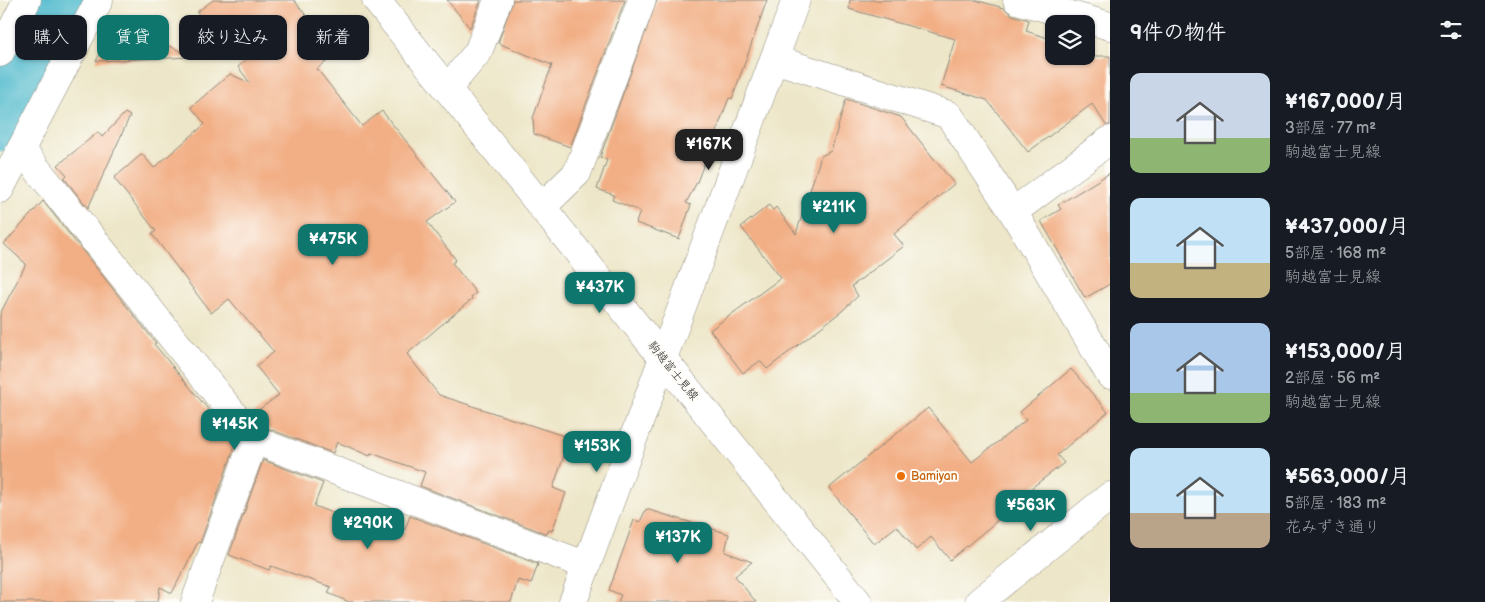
<!DOCTYPE html>
<html lang="ja">
<head>
<meta charset="utf-8">
<style>
	body { margin:0; font-family:"Balsamiq Sans","Klee One",sans-serif; background:#242831; color:#f1f3f6; height:100vh; display:flex; flex-direction:column; font-size:19px; white-space:nowrap }
	* { box-sizing:border-box; margin:0 }
	p { font-size:16px; color:#9ea1a6 }
	.icon { flex:none; width:28px; height:28px; fill:none; stroke:currentColor; stroke-width:2; stroke-linecap:round; stroke-linejoin:round }
	.map { position:relative; flex:1; overflow:hidden }
	.panel { display:flex; flex-direction:column; background:#171b24; width:375px }
	.panel>* { flex:none }
	.hud { position:absolute; left:15px; top:15px; width:475px; height:45px; display:flex; gap:10px }
	.buttons { position:absolute; left:1045px; top:15px; display:grid; gap:10px }
	.buttons a { display:grid; place-items:center; width:50px; height:50px; border-radius:10px; background:#171b24; box-shadow:0 1px 4px #0004; font-size:25px }
	.price { position:absolute; translate:-50% -42px; padding:0 11px; border-radius:10px; background:#0f766e; color:#fff; font-size:16px; line-height:32px; filter:drop-shadow(0 1px 2px #0008) }
	.price::after { content:''; position:absolute; left:50%; top:30px; width:15px; height:11px; margin-left:-8px; background:inherit; clip-path:polygon(0 0,100% 0,50% 100%) }
	.price.on { background:#222; color:#fff }
	ul { padding:0; list-style:none }
	li { display:flex; align-items:center; gap:15px; height:125px; padding:0 20px }
	li span { display:grid; place-items:center; flex:none; width:140px; height:100px; border-radius:10px; color:#555 }
	li>.icon { margin-inline-start:auto }
	span .icon { width:60px; height:60px; fill:#fffc; stroke-width:1 }
	li b { font-size:21px }
	h2 { display:flex; justify-content:space-between; align-items:center; height:60px; padding:0 20px; font-size:21px }
	.chip { padding:0 18px; border-radius:10px; background:#171b24; box-shadow:0 1px 4px #0004; font-size:18px; line-height:45px }
	.chip.on { background:#0f766e; color:#fff }
	main { display:flex; flex:1; min-height:0 }
	.map>svg:first-child { display:block }
	.lines { fill:none; stroke-linecap:round; stroke-linejoin:round }
	.river { stroke:#50bacd; stroke-width:71 }
	.building { fill:#f2ae84 }
	.street-casing { stroke:#8c887a; stroke-width:29 }
	.secondary-casing { stroke:#8c887a; stroke-width:29 }
	.street { stroke:#fff; stroke-width:28 }
	.secondary { stroke:#fff; stroke-width:28 }
	.food-dot { fill:#e8710a; stroke:#fdfcf7; stroke-width:2 }
	.labels { text-anchor:middle; dominant-baseline:central; stroke-width:4; stroke-linejoin:round; paint-order:stroke }
	.street-label { font-size:12px; fill:#2b2b2b; stroke:#fdfcf7 }
	.food-label { font-size:12px; fill:#c56008; stroke:#fdfcf7; text-anchor:start }
</style>
</head>
<body>
<main>
<div class="map">
<svg width="1110" height="602" viewBox="0 0 1110 602">
	<rect width="100%" height="100%" fill="#fdfcf7"/>
	<filter id="ink" filterUnits="userSpaceOnUse"><feTurbulence type="fractalNoise" baseFrequency=".02" numOctaves="2"/><feDisplacementMap in="SourceGraphic" scale="10" xChannelSelector="R" yChannelSelector="G"/><feConvolveMatrix kernelMatrix="1 2 1 2 8 2 1 2 1" color-interpolation-filters="sRGB"/></filter>
	<filter id="wash" filterUnits="userSpaceOnUse"><feTurbulence type="fractalNoise" baseFrequency=".0096" numOctaves="4" result="noise"/><feDisplacementMap in="SourceGraphic" scale="20" xChannelSelector="R" yChannelSelector="G"/><feGaussianBlur stdDeviation="1.12" result="paint"/><feColorMatrix in="noise" values="0 0 0 0 0 0 0 0 0 0 0 0 0 0 0 0 0 1.4 0 .05"/><feComposite in="paint" operator="in"/></filter>
	<g filter="url(#wash)">
		<rect width="100%" height="100%" fill="#ede6c8"/>
		<g class="lines">
			<!-- river -->
			<polyline class="river" points="0,116 59,0"/>
		</g>
		<g id="blocks">
			<!-- building -->
			<g class="building">
				<polygon points="213,0 294,0 336,54 317,69 362,126 382,111 455,202 427,222 456,260 452,263 476,293 471,297 472,299 407,354 439,395 570,438 553,488 566,493 552,531 549,530 547,534 420,486 425,472 371,453 370,456 337,442 333,453 264,427 253,414 279,395 256,366 274,352 229,299 211,313 152,234 156,231 114,178 142,154 154,168 205,124 191,107 230,74 250,83 238,67 252,54 229,55 197,12"/>
				<polygon points="447,0 481,0 470,28"/>
				<polygon points="513,0 625,0 570,147 534,134 533,118 552,65 498,43"/>
				<polygon points="657,0 767,0 732,99 729,98 697,182 686,203 691,205 679,239 636,223 640,211 612,200 614,195 597,189 607,160 600,157"/>
				<polygon points="850,0 975,0 1004,8 1012,15 1029,20 1026,31 1054,40 1054,56 1110,56 1110,125 1106,125 1092,104 1028,152 987,100 941,86 955,39 849,9"/>
				<polygon points="117,22 193,57 96,61"/>
				<polygon points="846,99 901,117 954,184 894,234 904,246 852,286 858,296 842,311 767,369 760,361 743,373 710,330 781,278 741,227 769,205 773,210 776,207 796,234 821,156 831,151"/>
				<polygon points="125,113 130,116 88,208 64,178 67,175 58,165 98,132 102,137"/>
				<polygon points="1110,173 1110,284 1085,298 1041,221 1061,209 1058,205"/>
				<polygon points="43,201 156,343 154,344 236,443 200,543 198,542 172,593 160,587 158,602 0,602 0,314 26,264 4,244"/>
				<polygon points="1071,369 1108,412 1057,455 1064,463 1013,502 1016,505 950,560 931,537 916,550 897,526 874,544 829,488 928,408 972,462 1026,420 1020,412"/>
				<polygon points="263,460 323,483 314,506 386,534 388,528 403,534 410,516 538,564 531,584 518,580 511,602 349,602 328,593 331,587 271,566 269,570 229,555"/>
				<polygon points="646,509 729,534 725,552 752,562 735,576 756,602 618,602 621,595 609,590 634,520 640,522"/>
			</g>
		</g>
	</g>
	<g filter="url(#ink)">
		<use href="#blocks" fill-opacity="0" stroke="#8c887a" stroke-width="1"/>
		<g class="lines">
			<!-- street casing -->
			<g class="street-casing">
				<g id="street">
					<polyline points="1017,0 1110,26"/>
					<polyline points="0,53 27,0"/>
					<polyline points="774,59 949,115 1013,212 1110,375"/>
					<polyline points="447,89 478,52 498,0"/>
					<polyline points="21,149 254,440 585,565"/>
					<polyline points="0,189 99,0"/>
					<polyline points="542,207 577,173 642,0"/>
					<polyline points="1013,212 1110,140"/>
					<polyline points="663,358 796,0"/>
					<polyline points="195,602 254,440"/>
				</g>
			</g>
			<!-- secondary casing -->
			<g class="secondary-casing">
				<g id="secondary">
					<polyline points="376,0 858,602"/>
					<polyline points="573,602 663,358"/>
					<polyline points="979,602 1110,496"/>
				</g>
			</g>
			<!-- street -->
			<use href="#street" class="street"/>
			<!-- secondary -->
			<use href="#secondary" class="secondary"/>
		</g>
	</g>
	<!-- markers -->
	<circle class="food-dot" cx="901" cy="476" r="5"/>
	<g class="labels">
		<!-- street labels -->
		<g class="street-label">
			<text transform="translate(673 371) rotate(51)">駒越富士見線</text>
		</g>
		<!-- food labels -->
		<g class="food-label">
			<text x="911" y="476">Bamiyan</text>
		</g>
	</g>
</svg>
<div class="buttons">
<a><svg class="icon" aria-label="layers" viewBox="0 0 24 24"><path d="M12 4l9 5-9 5-9-5zM3 14l9 5 9-5"/></svg></a>
</div>
<b class="price on" style="left:709px;top:171px">¥167K</b>
<b class="price" style="left:834px;top:234px">¥211K</b>
<b class="price" style="left:333px;top:266px">¥475K</b>
<b class="price" style="left:600px;top:314px">¥437K</b>
<b class="price" style="left:235px;top:451px">¥145K</b>
<b class="price" style="left:597px;top:473px">¥153K</b>
<b class="price" style="left:1031px;top:532px">¥563K</b>
<b class="price" style="left:368px;top:550px">¥290K</b>
<b class="price" style="left:678px;top:564px">¥137K</b>
<div class="hud">
<a class="chip">購入</a>
<a class="chip on">賃貸</a>
<a class="chip">絞り込み</a>
<a class="chip">新着</a>
</div>
</div>
<section class="panel">
<h2>9件の物件<svg class="icon" aria-label="filters" viewBox="0 0 24 24"><path d="M4 7h16M4 17h16"/><circle cx="9" cy="7" r="2"/><circle cx="15" cy="17" r="2"/></svg></h2>
<ul>
<li><span style="background:linear-gradient(#c9d6e8 65%,#8fb573 0)"><svg class="icon" aria-label="home" viewBox="0 0 24 24"><path d="M3 11l9-7 9 7M6 9v11h12V9"/></svg></span><div><b>¥167,000/月</b><p>3部屋 · 77 m²</p><p>駒越富士見線</p></div></li>
<li><span style="background:linear-gradient(#bfe0f5 65%,#c2b280 0)"><svg class="icon" aria-label="home" viewBox="0 0 24 24"><path d="M3 11l9-7 9 7M6 9v11h12V9"/></svg></span><div><b>¥437,000/月</b><p>5部屋 · 168 m²</p><p>駒越富士見線</p></div></li>
<li><span style="background:linear-gradient(#a9c7e8 70%,#8fb573 0)"><svg class="icon" aria-label="home" viewBox="0 0 24 24"><path d="M3 11l9-7 9 7M6 9v11h12V9"/></svg></span><div><b>¥153,000/月</b><p>2部屋 · 56 m²</p><p>駒越富士見線</p></div></li>
<li><span style="background:linear-gradient(#bfe0f5 65%,#b9a48a 0)"><svg class="icon" aria-label="home" viewBox="0 0 24 24"><path d="M3 11l9-7 9 7M6 9v11h12V9"/></svg></span><div><b>¥563,000/月</b><p>5部屋 · 183 m²</p><p>花みずき通り</p></div></li>
</ul>
</section>
</main>
</body>
</html>
